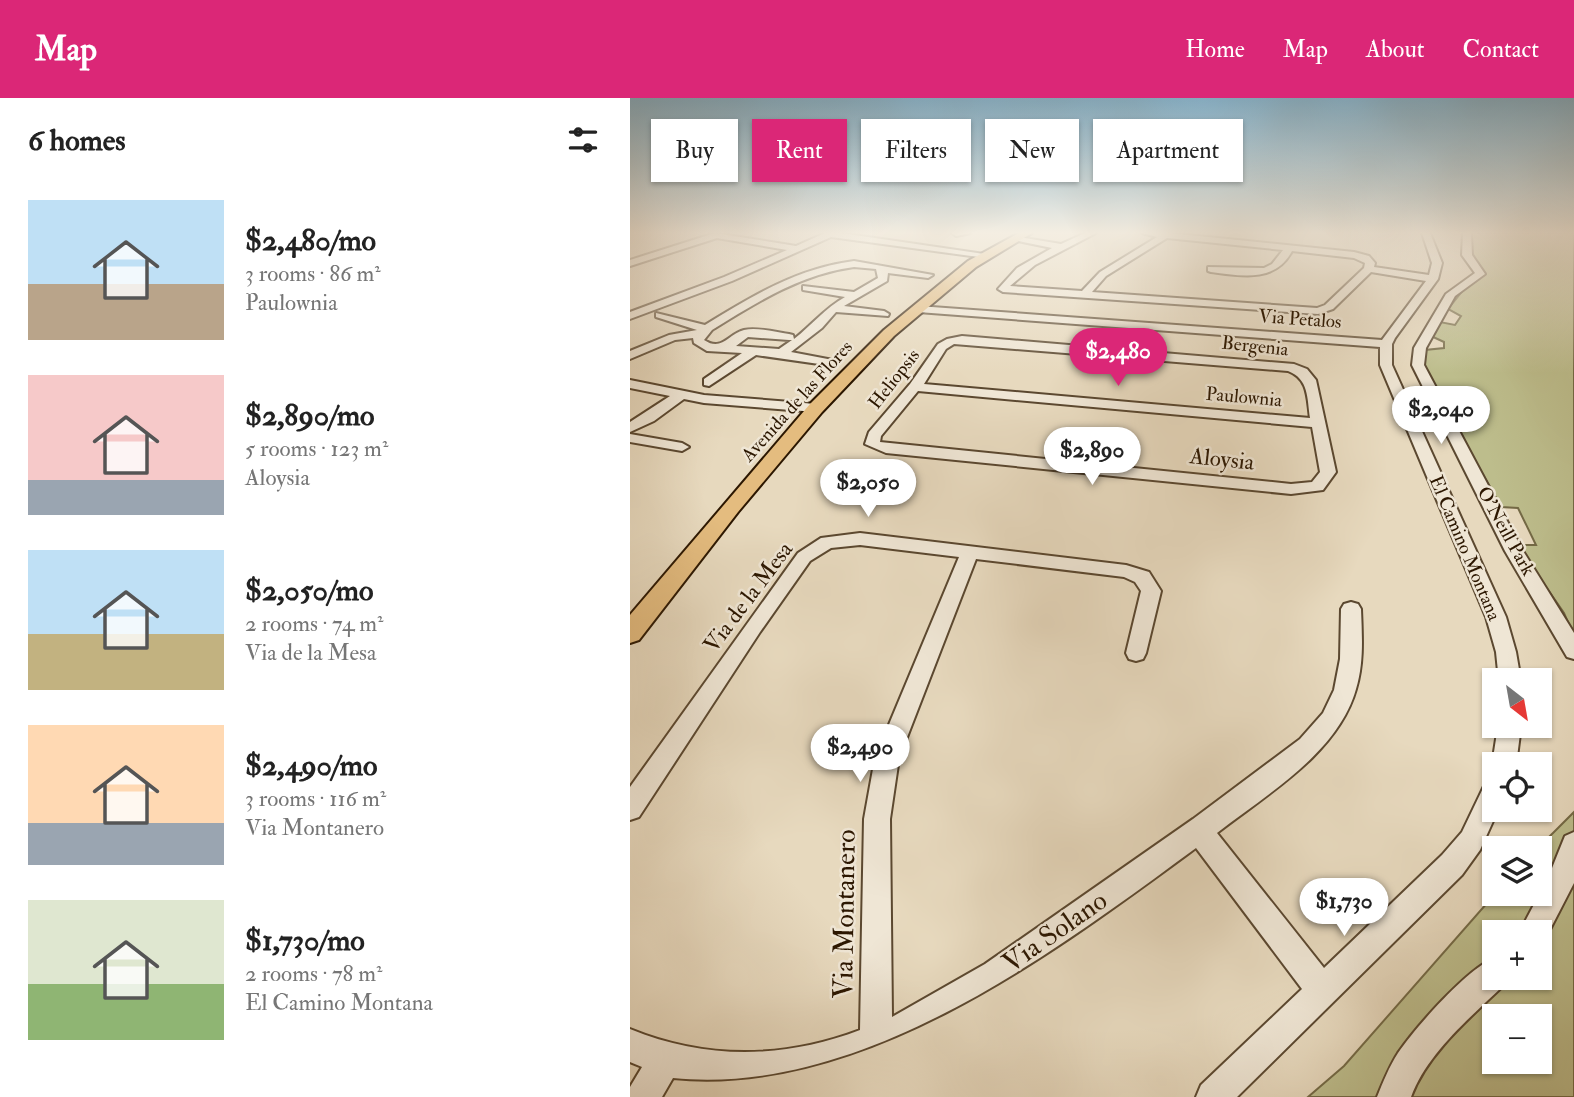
<!DOCTYPE html>
<html lang="en">
<head>
<meta charset="utf-8">
<style>
	body { margin:0; font-family:"IM FELL Double Pica",serif; background:#f2f2f2; color:#222; height:100vh; display:flex; flex-direction:column; font-size:26px; white-space:nowrap }
	* { box-sizing:border-box; margin:0 }
	p { font-size:23px; color:#767676 }
	.icon { flex:none; width:38px; height:38px; fill:none; stroke:currentColor; stroke-width:2; stroke-linecap:round; stroke-linejoin:round }
	.map { position:relative; flex:1; overflow:hidden }
	.side { display:flex; flex-direction:column; background:#fff; width:630px }
	.side>* { flex:none }
	.guide { position:absolute; left:21px; top:21px; width:665px; height:63px; display:flex; gap:14px }
	.needle { width:46px; rotate:149deg }
	.buttons { position:absolute; left:852px; top:570px; display:grid; gap:14px }
	.buttons a { display:grid; place-items:center; width:70px; height:70px; border-radius:0px; background:#fff; box-shadow:0 2px 5px #0004; font-size:35px }
	.price { position:absolute; translate:-50% -60px; padding:0 16px; border-radius:24px; background:#fff; color:#222; font-size:23px; line-height:46px; filter:drop-shadow(0 2px 4px #0008) }
	.price::after { content:''; position:absolute; left:50%; top:42px; width:21px; height:16px; margin-left:-10px; background:inherit; clip-path:polygon(0 0,100% 0,50% 100%) }
	.price.current { background:#db2777; color:#fff }
	ul { padding:0; list-style:none }
	li { display:flex; align-items:center; gap:21px; height:175px; padding:0 28px }
	li span { display:grid; place-items:center; flex:none; width:196px; height:140px; border-radius:0px; color:#555 }
	li>.icon { margin-inline-start:auto }
	span .icon { width:84px; height:84px; fill:#fffc; stroke-width:1 }
	li b { font-size:30px }
	h2 { display:flex; justify-content:space-between; align-items:center; height:84px; padding:0 28px; font-size:30px }
	.chip { padding:0 24px; border-radius:0px; background:#fff; box-shadow:0 2px 5px #0004; font-size:24px; line-height:63px }
	.chip.current { background:#db2777; color:#fff }
	header { display:flex; align-items:center; gap:42px; box-sizing:border-box; height:98px; padding:0 35px; background:#db2777; color:#fff }
	header strong { font-size:33px }
	nav { display:flex; gap:38px; margin-inline-start:auto; font-size:24px }
	main { display:flex; flex:1; min-height:0 }
	.map>svg:first-child { display:block }
	.green { fill:#bdbd8c; stroke:#746a46; stroke-width:2; fill-rule:evenodd }
	.lines { fill:none; stroke-linecap:round; stroke-linejoin:round }
	.minor-casing { stroke:#5b4830; stroke-width:4 }
	.major-casing { stroke:#2c1701; stroke-width:4 }
	.minor { fill:#efe6d5; fill-rule:evenodd }
	.major { fill:#e4bc7f; fill-rule:evenodd }
	.labels { text-anchor:middle; dominant-baseline:central; stroke-width:5; stroke-linejoin:round; paint-order:stroke }
	.far-street-label { font-size:19px; fill:#2c1701; stroke:#efe6d5 }
	.street-label { font-size:23px; fill:#2c1701; stroke:#efe6d5 }
	.near-street-label { font-size:28px; fill:#2c1701; stroke:#efe6d5 }
</style>
</head>
<body>
<header>
<strong>Map</strong>
<nav><a>Home</a><a>Map</a><a>About</a><a>Contact</a></nav>
</header>
<main>
<section class="side">
<h2>6 homes<svg class="icon" aria-label="filters" viewBox="0 0 24 24"><path d="M4 7h16M4 17h16"/><circle cx="9" cy="7" r="2"/><circle cx="15" cy="17" r="2"/></svg></h2>
<ul>
<li><span style="background:linear-gradient(#bfe0f5 60%,#b9a48a 0)"><svg class="icon" aria-label="home" viewBox="0 0 24 24"><path d="M3 11l9-7 9 7M6 9v11h12V9"/></svg></span><div><b>$2,480/mo</b><p>3 rooms · 86 m²</p><p>Paulownia</p></div></li>
<li><span style="background:linear-gradient(#f6c9c9 75%,#9aa5b1 0)"><svg class="icon" aria-label="home" viewBox="0 0 24 24"><path d="M3 11l9-7 9 7M6 9v11h12V9"/></svg></span><div><b>$2,890/mo</b><p>5 rooms · 123 m²</p><p>Aloysia</p></div></li>
<li><span style="background:linear-gradient(#bfe0f5 60%,#c2b280 0)"><svg class="icon" aria-label="home" viewBox="0 0 24 24"><path d="M3 11l9-7 9 7M6 9v11h12V9"/></svg></span><div><b>$2,050/mo</b><p>2 rooms · 74 m²</p><p>Via de la Mesa</p></div></li>
<li><span style="background:linear-gradient(#ffd9b3 70%,#9aa5b1 0)"><svg class="icon" aria-label="home" viewBox="0 0 24 24"><path d="M3 11l9-7 9 7M6 9v11h12V9"/></svg></span><div><b>$2,490/mo</b><p>3 rooms · 116 m²</p><p>Via Montanero</p></div></li>
<li><span style="background:linear-gradient(#dfe7d0 60%,#8fb573 0)"><svg class="icon" aria-label="home" viewBox="0 0 24 24"><path d="M3 11l9-7 9 7M6 9v11h12V9"/></svg></span><div><b>$1,730/mo</b><p>2 rooms · 78 m²</p><p>El Camino Montana</p></div></li>
</ul>
</section>
<div class="map">
<svg width="944" height="999" viewBox="0 0 944 999">
	<rect width="100%" height="100%" fill="#e7d9be"/>
	<filter id="stains"><feTurbulence type="fractalNoise" baseFrequency=".00286" numOctaves="4"/><feColorMatrix values="0 0 0 0 .2 0 0 0 0 .09 0 0 0 0 .02 0 0 0 .5 -.17"/></filter>
	<radialGradient id="worn" r=".72"><stop offset=".6" stop-color="#630" stop-opacity="0"/><stop offset="1" stop-color="#630" stop-opacity=".3"/></radialGradient>
	<!-- green -->
	<g class="green">
		<polygon points="841,135 944,135 944,538 934,515 887,447 906,447 888,410 871,409 792,267 795,252 814,250 814,244 801,238 810,224 825,227 831,218 818,211 850,171 841,152"/>
		<path d="M944,714V999H678L714,968L865,796H910V751H907ZM864,835H910V880H864ZM864,919H910V964H864Z"/>
	</g>
	<g class="lines">
		<!-- minor casing -->
		<g class="minor-casing">
			<g id="minor">
				<polygon points="85,135 166,148 195,135 211,135 361,157 356,160 201,139 102,183 0,221 0,214 94,179 157,152 87,140 0,168 0,162"/>
				<polygon points="322,135 341,135 326,138"/>
				<path d="M455,135H466L405,167L380,188L452,193L470,174L527,139L512,135H539L724,154L739,158L745,165L744,169L799,177L802,165L792,135H800L812,165L808,181L765,240L762,246V267L876,519L886,554L891,583H869L866,554L856,519L750,267V249L288,214L283,211L288,208L752,242L796,183L741,174L703,211L688,216L373,194L368,191L387,170L422,150L383,142V138L431,146ZM537,140L653,152L642,166L634,170L578,169V173L581,174C611,178 645,185 662,153L724,160L735,165L734,170L695,207L687,210L462,194L476,178Z"/>
				<polygon points="833,135 841,135 842,157 855,176 825,198 796,250 794,267 893,453 944,535 944,561 937,559 875,453 782,267 784,250 816,196 845,175 832,157"/>
				<path d="M224,163L303,177L298,180L258,175L257,183L214,208L254,213L259,216L258,218L206,214L192,230L161,254L203,262V268L126,257L79,288L74,287V281L112,255L77,253L64,245L63,240L45,242L0,261V253L39,237L67,232L26,219V215L75,227C122,198 168,170 224,163ZM224,169L246,171L248,180L224,194L173,188V192L215,199C195,210 182,227 164,241L163,237L159,236C146,234 127,229 114,232C98,236 92,254 74,242L82,232C127,204 171,176 224,169ZM118,239L159,242H162L149,251L106,248Z"/>
				<path d="M332,238L664,266L677,271L686,282L706,374L693,392L661,396L256,355L235,346L239,334L280,286L308,246L317,241ZM324,246L658,273C679,281 677,300 680,320L294,286L316,251ZM288,293L682,329L690,374L682,384L661,386L250,344L251,338Z"/>
				<polygon points="0,282 74,297 186,306 193,310 186,314 74,305 54,301 24,323 0,334 0,324 40,298 0,290"/>
				<polygon points="0,336 52,345 59,349 52,353 0,344"/>
				<path d="M230,435L496,467L519,474L531,493L516,555L513,561L506,563L499,561L496,555L511,493L505,484L494,479L346,461L269,660L260,721L262,919L355,866L563,721L670,641L693,615L704,592L710,561L711,511L714,506L721,504L728,506L731,511C732,538 734,565 726,591C708,655 637,696 587,735L694,870L812,757L832,734L855,686L864,682V712H868L850,752L832,777L607,999H566L571,987L672,891L566,750C423,855 232,999 43,980L32,999H0V989L12,969L0,964V931C76,962 153,961 230,932L234,721L245,660L329,459L230,447L201,450L180,463L130,534L9,719L0,722V689L168,455L191,440Z"/>
				<polygon points="868,628 891,628 886,667 864,667 864,673 862,667"/>
				<polygon points="944,734 944,785 913,845 910,847 910,835 889,835 918,780 935,738"/>
				<path d="M864,860V880H877L875,886C842,918 797,955 781,999H747C753,984 759,969 768,955C786,929 836,872 864,860Z"/>
			</g>
		</g>
		<!-- major casing -->
		<g class="major-casing">
			<polygon id="major" points="389,135 402,135 346,169 264,238 192,314 108,414 9,542 0,545 0,517 180,306 254,232 338,163"/>
		</g>
		<!-- minor -->
		<use href="#minor" class="minor"/>
		<!-- major -->
		<use href="#major" class="major"/>
	</g>
	<!-- sky -->
	<linearGradient id="sky" x2="0" y2="1"><stop stop-color="#87b6d1"/><stop offset="0.49" stop-color="#f4eee2"/><stop offset="1" stop-color="#f4eee2" stop-opacity="0"/></linearGradient>
	<rect width="944" height="275" fill="url(#sky)"/>
	<g class="labels">
		<!-- far-street labels -->
		<g class="far-street-label">
			<text transform="translate(670 221) rotate(4)">Via Petalos</text>
			<text transform="translate(625 248) rotate(6)">Bergenia</text>
			<text transform="translate(264 281) rotate(-52)">Heliopsis</text>
			<text transform="translate(614 299) rotate(5)">Paulownia</text>
			<text transform="translate(167 303) rotate(-48)">Avenida de las Flores</text>
			<text transform="translate(876 433) rotate(61)">O'Neill Park</text>
			<text transform="translate(835 450) rotate(67)">El Camino Montana</text>
		</g>
		<!-- street labels -->
		<g class="street-label">
			<text transform="translate(592 361) rotate(6)">Aloysia</text>
			<text transform="translate(118 499) rotate(-53)">Via de la Mesa</text>
		</g>
		<!-- near-street labels -->
		<g class="near-street-label">
			<text transform="translate(215 816) rotate(-89)">Via Montanero</text>
			<text transform="translate(425 834) rotate(-35)">Via Solano</text>
		</g>
	</g>
	<rect width="100%" height="100%" filter="url(#stains)"/>
	<rect width="100%" height="100%" fill="url(#worn)"/>
</svg>
<div class="buttons">
<a><svg class="needle" viewBox="-14 -14 28 28"><path d="M0-13l5 13h-10z" fill="#e53935"/><path d="M0 13l5-13h-10z" fill="#767676"/></svg></a>
<a><svg class="icon" aria-label="locate" viewBox="0 0 24 24"><circle cx="12" cy="12" r="6"/><path d="M12 2v4M12 18v4M2 12h4M18 12h4"/></svg></a>
<a><svg class="icon" aria-label="layers" viewBox="0 0 24 24"><path d="M12 4l9 5-9 5-9-5zM3 14l9 5 9-5"/></svg></a>
<a>+</a>
<a>−</a>
</div>
<b class="price current" style="left:488px;top:290px">$2,480</b>
<b class="price" style="left:811px;top:348px">$2,040</b>
<b class="price" style="left:462px;top:389px">$2,890</b>
<b class="price" style="left:238px;top:421px">$2,050</b>
<b class="price" style="left:230px;top:686px">$2,490</b>
<b class="price" style="left:714px;top:840px">$1,730</b>
<div class="guide">
<a class="chip">Buy</a>
<a class="chip current">Rent</a>
<a class="chip">Filters</a>
<a class="chip">New</a>
<a class="chip">Apartment</a>
</div>
</div>
</main>
</body>
</html>
